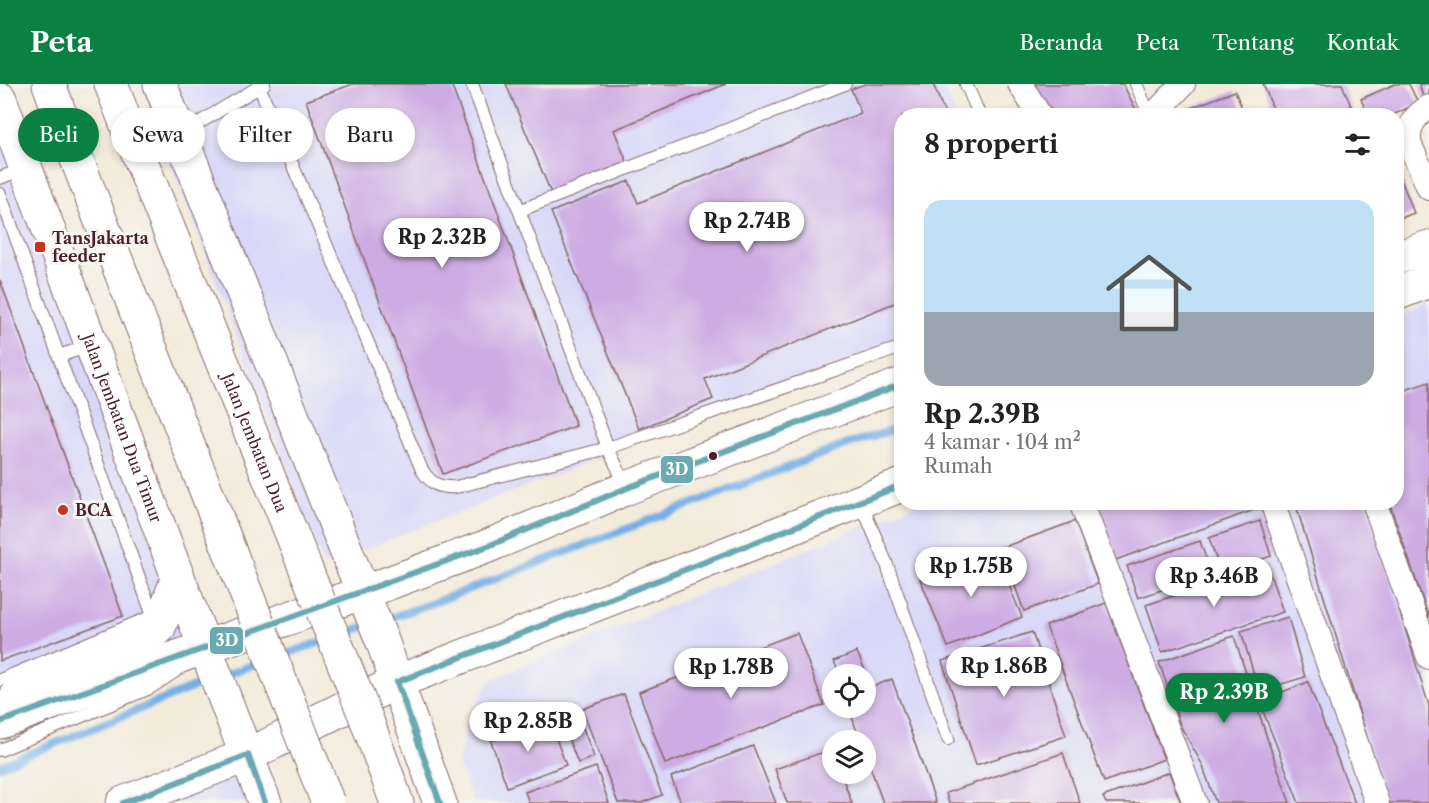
<!DOCTYPE html>
<html lang="id">
<head>
<meta charset="utf-8">
<style>
	body { margin:0; font-family:"Libre Caslon Text",serif; background:#f6f6f6; color:#222; height:100vh; display:flex; flex-direction:column; font-size:22px; white-space:nowrap }
	* { box-sizing:border-box; margin:0 }
	p { font-size:20px; color:#767676 }
	.icon { flex:none; width:33px; height:33px; fill:none; stroke:currentColor; stroke-width:2; stroke-linecap:round; stroke-linejoin:round }
	.map { position:relative; flex:1; overflow:hidden }
	.panel { position:absolute; left:894px; top:24px; width:510px; height:402px; display:flex; flex-direction:column; background:#fff; border-radius:24px; box-shadow:0 3px 9px #0003 }
	.panel>* { flex:none }
	.hud { position:absolute; left:18px; top:24px; width:570px; height:54px; display:flex; gap:12px }
	.controls { position:absolute; left:822px; top:580px; display:grid; gap:12px }
	.controls a { display:grid; place-items:center; width:54px; height:54px; border-radius:50%; background:#fff; box-shadow:0 3px 9px #0003; font-size:30px }
	.price { position:absolute; translate:-50% -51px; padding:0 14px; border-radius:21px; background:#fff; color:#222; font-size:20px; line-height:39px; filter:drop-shadow(0 2px 3px #0008) }
	.price::after { content:''; position:absolute; left:50%; top:36px; width:18px; height:14px; margin-left:-9px; background:inherit; clip-path:polygon(0 0,100% 0,50% 100%) }
	.price.active { background:#0b8043; color:#fff }
	ul { padding:0; list-style:none }
	li { display:grid; align-content:center; gap:12px; height:318px; padding:0 30px }
	li+li { border-top:2px solid #e0e0e0 }
	li span { display:grid; place-items:center; height:186px; border-radius:18px; color:#555 }
	li>.icon { margin-inline-start:auto }
	span .icon { width:108px; height:108px; fill:#fffc; stroke-width:1 }
	li b { font-size:26px }
	h2 { display:flex; justify-content:space-between; align-items:center; height:72px; padding:0 30px; font-size:26px }
	.chip { padding:0 21px; border-radius:27px; background:#fff; box-shadow:0 3px 9px #0003; font-size:21px; line-height:54px }
	.chip.active { background:#0b8043; color:#fff }
	header { display:flex; align-items:center; gap:36px; box-sizing:border-box; height:84px; padding:0 30px; background:#0b8043; color:#fff }
	header strong { font-size:28px }
	nav { display:flex; gap:33px; margin-inline-start:auto; font-size:21px }
	.map>svg:first-child { display:block }
	.built { fill:#d8d7f8; fill-rule:evenodd }
	.lines { fill:none; stroke-linecap:round; stroke-linejoin:round }
	.stream { stroke:#74afe5; stroke-width:8 }
	.building { fill:#cdace3 }
	.lane-casing { stroke:#856668; stroke-width:14 }
	.street-casing { stroke:#856668; stroke-width:26 }
	.secondary-casing { stroke:#856668; stroke-width:35 }
	.primary-casing { stroke:#856668; stroke-width:35 }
	.highway-casing { stroke:#856668; stroke-width:35 }
	.lane { stroke:#fff; stroke-width:12 }
	.street { stroke:#fff; stroke-width:24 }
	.secondary { stroke:#fff; stroke-width:33 }
	.primary { stroke:#fff; stroke-width:33 }
	.highway { stroke:#fff; stroke-width:33 }
	.highway-bridge-casing { stroke:#856668; stroke-width:35; stroke-linecap:butt }
	.highway-bridge { stroke:#fff; stroke-width:33 }
	.bus-1-casing { stroke:#f6f6f2; stroke-width:10 }
	.bus-1 { stroke:#6ba9b3; stroke-width:6 }
	.poi-dot { fill:#c8321e; stroke:#f6f6f2; stroke-width:2 }
	.bus-dot { fill:#4a1f2b; stroke:#f6f6f2; stroke-width:2 }
	.labels { text-anchor:middle; dominant-baseline:central; stroke-width:6; stroke-linejoin:round; paint-order:stroke }
	.poi-label { font-size:16px; font-weight:bold; fill:#4a1f2b; stroke:#f6f6f2; text-anchor:start }
	.street-label { font-size:16px; fill:#4a1f2b; stroke:#f6f6f2 }
	.line-badge { stroke:#f6f6f2; stroke-width:2 }
	.badge-label { font-size:16px; text-anchor:middle; font-weight:bold; fill:#fff }
</style>
</head>
<body>
<header>
<strong>Peta</strong>
<nav><a>Beranda</a><a>Peta</a><a>Tentang</a><a>Kontak</a></nav>
</header>
<div class="map">
<svg width="1429" height="719" viewBox="0 0 1429 719">
	<rect width="100%" height="100%" fill="#f6f6f2"/>
	<filter id="ink" filterUnits="userSpaceOnUse"><feTurbulence type="fractalNoise" baseFrequency=".0167" numOctaves="2"/><feDisplacementMap in="SourceGraphic" scale="12" xChannelSelector="R" yChannelSelector="G"/><feConvolveMatrix kernelMatrix="1 2 1 2 8 2 1 2 1" color-interpolation-filters="sRGB"/></filter>
	<filter id="wash" filterUnits="userSpaceOnUse"><feTurbulence type="fractalNoise" baseFrequency=".008" numOctaves="4" result="noise"/><feDisplacementMap in="SourceGraphic" scale="24" xChannelSelector="R" yChannelSelector="G"/><feGaussianBlur stdDeviation="1.35" result="paint"/><feColorMatrix in="noise" values="0 0 0 0 0 0 0 0 0 0 0 0 0 0 0 0 0 1.4 0 .05"/><feComposite in="paint" operator="in"/></filter>
	<g filter="url(#wash)">
		<rect width="100%" height="100%" fill="#f3ebda"/>
		<!-- built -->
		<g class="built">
			<polygon points="141,0 942,0 956,31 902,32 901,256 324,481"/>
			<polygon points="0,30 202,553 0,632"/>
			<path d="M1429,220V719H473L458,678L468,637L490,596L920,419L1396,418L1397,233ZM832,591H866V624H832ZM832,657H866V690H832Z"/>
			<polygon points="246,677 263,719 140,719"/>
		</g>
		<g class="lines">
			<!-- stream -->
			<g class="stream">
				<polyline points="381,537 433,519 848,360 902,343"/>
				<polyline points="339,551 369,541"/>
				<polyline points="277,573 327,556"/>
				<polyline points="223,592 264,577"/>
				<polyline points="0,682 211,596"/>
			</g>
		</g>
		<g id="blocks">
			<!-- building -->
			<g class="building">
				<polygon points="353,0 451,0 576,342 443,390 306,17"/>
				<polygon points="506,0 726,0 614,46 627,78 551,109"/>
				<polygon points="865,0 933,0 946,32 902,32 902,216 705,295 713,315 639,345 551,128 629,97 638,119 861,29 851,5"/>
				<polygon points="1030,0 1123,0 1139,32 1047,32"/>
				<polygon points="1263,0 1342,0 1355,32 1276,32"/>
				<polygon points="1395,0 1409,0 1418,19 1391,32 1368,32 1361,15"/>
				<polygon points="1419,0 1429,0 1429,11 1423,13"/>
				<polygon points="1235,7 1245,32 1172,32 1172,31"/>
				<polygon points="1396,82 1414,129 1396,136"/>
				<polygon points="0,196 123,532 0,577"/>
				<polygon points="1429,298 1429,534 1389,418 1396,418 1396,309"/>
				<polygon points="1096,418 1267,418 1268,421 1110,478 1089,421"/>
				<polygon points="1295,418 1366,418 1429,622 1429,719 1387,719"/>
				<polygon points="1075,437 1098,500 1024,527 1001,464"/>
				<polygon points="1260,437 1271,472 1221,489 1209,454"/>
				<polygon points="1200,457 1211,489 1138,514 1127,482"/>
				<polygon points="994,465 1022,533 948,563 920,495"/>
				<polygon points="1267,481 1283,528 1162,568 1146,521"/>
				<polygon points="1106,519 1164,675 1104,698 1046,542"/>
				<polygon points="1288,533 1305,593 1259,607 1241,547"/>
				<polygon points="1032,548 1066,652 976,681 942,577"/>
				<polygon points="797,549 824,621 665,680 639,608"/>
				<polygon points="1234,552 1269,660 1290,719 1216,719 1202,680 1180,641 1159,578"/>
				<polygon points="857,568 869,595 866,597 866,591 840,591 834,577"/>
				<polygon points="892,595 936,719 883,719 866,671 866,657 860,657 849,624 866,624 866,605"/>
				<polygon points="1308,598 1325,643 1355,719 1299,719 1259,617"/>
				<polygon points="624,610 662,711 641,719 618,719 582,625"/>
				<polygon points="579,634 594,673 578,679 563,641"/>
				<polygon points="549,636 566,681 507,703 491,657"/>
				<polygon points="753,662 776,719 681,719 671,693"/>
				<polygon points="832,665 832,690 841,690 852,719 787,719 775,685"/>
				<polygon points="1063,669 1080,719 949,719 946,709"/>
				<polygon points="596,683 609,719 529,719 525,708"/>
				<polygon points="1169,688 1181,719 1106,719 1103,713"/>
			</g>
		</g>
	</g>
	<g filter="url(#ink)">
		<use href="#blocks" fill-opacity="0" stroke="#856668" stroke-width="1.5"/>
		<g class="lines">
			<!-- lane casing -->
			<g class="lane-casing">
				<g id="lane">
					<polyline points="472,0 608,364 626,402"/>
					<polyline points="966,0 980,32"/>
					<polyline points="1136,0 1150,32"/>
					<path d="M259,2L422,386C431,400 439,404 456,403L608,364L902,263"/>
					<polyline points="182,49 264,0"/>
					<polyline points="0,94 25,84"/>
					<polyline points="0,110 153,532 0,596"/>
					<polyline points="521,126 845,0"/>
					<polyline points="59,272 89,262"/>
					<polyline points="860,417 886,478 948,655"/>
					<polyline points="0,666 150,604 179,585"/>
				</g>
			</g>
			<!-- street casing -->
			<g class="street-casing">
				<g id="street">
					<polyline points="1020,0 1040,32"/>
					<path d="M1429,23C1414,32 1408,42 1409,59L1429,104"/>
					<polyline points="1153,32 1183,0"/>
					<polyline points="1081,418 1195,719"/>
					<polyline points="1272,418 1377,719"/>
					<polyline points="1374,418 1429,573"/>
				</g>
			</g>
			<!-- secondary casing -->
			<g class="secondary-casing">
				<g id="secondary">
					<polyline points="1396,174 1429,163"/>
					<polyline points="1396,210 1429,197"/>
					<polyline points="0,638 205,563 362,509 488,462 627,404 902,300"/>
					<polyline points="123,719 248,671 397,598 902,401"/>
				</g>
			</g>
			<!-- primary casing -->
			<g class="primary-casing">
				<g id="primary">
					<polyline points="160,0 383,559 440,719"/>
					<path id="s1" d="M0,15L176,488L265,719"/>
					<polyline points="16,633 16,613 21,605 134,561 159,544 178,493"/>
				</g>
			</g>
			<!-- highway casing -->
			<g class="highway-casing">
				<g id="highway">
					<polyline points="49,0 72,63"/>
					<polyline points="111,0 129,47"/>
					<polyline points="366,634 397,719"/>
				</g>
			</g>
			<!-- lane -->
			<use href="#lane" class="lane"/>
			<!-- street -->
			<use href="#street" class="street"/>
			<!-- secondary -->
			<use href="#secondary" class="secondary"/>
			<!-- primary -->
			<use href="#primary" class="primary"/>
			<!-- highway -->
			<use href="#highway" class="highway"/>
			<!-- highway-bridge casing -->
			<g class="highway-bridge-casing">
				<g id="highway-bridge">
					<path id="s2" d="M129,47L366,634"/>
					<polyline points="72,63 328,719"/>
				</g>
			</g>
			<!-- highway-bridge -->
			<use href="#highway-bridge" class="highway-bridge"/>
			<!-- bus-1 casing -->
			<g class="bus-1-casing">
				<g id="bus-1">
					<polyline points="0,638 488,462 627,404 902,300"/>
					<polyline points="123,719 248,671 265,719"/>
					<polyline points="440,719 397,598 902,401"/>
				</g>
			</g>
			<!-- bus-1 -->
			<use href="#bus-1" class="bus-1"/>
		</g>
	</g>
	<!-- markers -->
	<g class="poi-dot">
		<rect x="34" y="157" width="12" height="12" rx="3"/>
		<circle cx="63" cy="426" r="6"/>
	</g>
	<circle class="bus-dot" cx="713" cy="372" r="5"/>
	<g class="labels">
		<!-- poi labels -->
		<g class="poi-label">
			<text x="52" y="154">TansJakarta<tspan x="52" dy="18">feeder</tspan></text>
			<text x="75" y="426">BCA</text>
		</g>
		<!-- street labels -->
		<g class="street-label">
			<text stroke="none"><textPath href="#s1" startOffset="351">Jalan Jembatan Dua Timur</textPath></text>
			<text stroke="none"><textPath href="#s2" startOffset="336">Jalan Jembatan Dua</textPath></text>
		</g>
	</g>
	<g class="line-badge">
		<rect x="660" y="371" width="34" height="29" rx="6" fill="#6ba9b3"/>
		<rect x="209" y="542" width="35" height="29" rx="6" fill="#6ba9b3"/>
	</g>
	<g class="badge-label">
		<text x="677" y="391">3D</text>
		<text x="227" y="562">3D</text>
	</g>
</svg>
<div class="controls">
<a><svg class="icon" aria-label="locate" viewBox="0 0 24 24"><circle cx="12" cy="12" r="6"/><path d="M12 2v4M12 18v4M2 12h4M18 12h4"/></svg></a>
<a><svg class="icon" aria-label="layers" viewBox="0 0 24 24"><path d="M12 4l9 5-9 5-9-5zM3 14l9 5 9-5"/></svg></a>
</div>
<b class="price" style="left:747px;top:169px">Rp 2.74B</b>
<b class="price" style="left:442px;top:185px">Rp 2.32B</b>
<b class="price" style="left:971px;top:514px">Rp 1.75B</b>
<b class="price" style="left:1214px;top:524px">Rp 3.46B</b>
<b class="price" style="left:1004px;top:614px">Rp 1.86B</b>
<b class="price" style="left:731px;top:615px">Rp 1.78B</b>
<b class="price active" style="left:1224px;top:640px">Rp 2.39B</b>
<b class="price" style="left:528px;top:669px">Rp 2.85B</b>
<div class="hud">
<a class="chip active">Beli</a>
<a class="chip">Sewa</a>
<a class="chip">Filter</a>
<a class="chip">Baru</a>
</div>
<section class="panel">
<h2>8 properti<svg class="icon" aria-label="filters" viewBox="0 0 24 24"><path d="M4 7h16M4 17h16"/><circle cx="9" cy="7" r="2"/><circle cx="15" cy="17" r="2"/></svg></h2>
<ul>
<li><span style="background:linear-gradient(#bfe0f5 60%,#9aa5b1 0)"><svg class="icon" aria-label="home" viewBox="0 0 24 24"><path d="M3 11l9-7 9 7M6 9v11h12V9"/></svg></span><div><b>Rp 2.39B</b><p>4 kamar · 104 m²</p><p>Rumah</p></div></li>
</ul>
</section>
</div>
</body>
</html>
